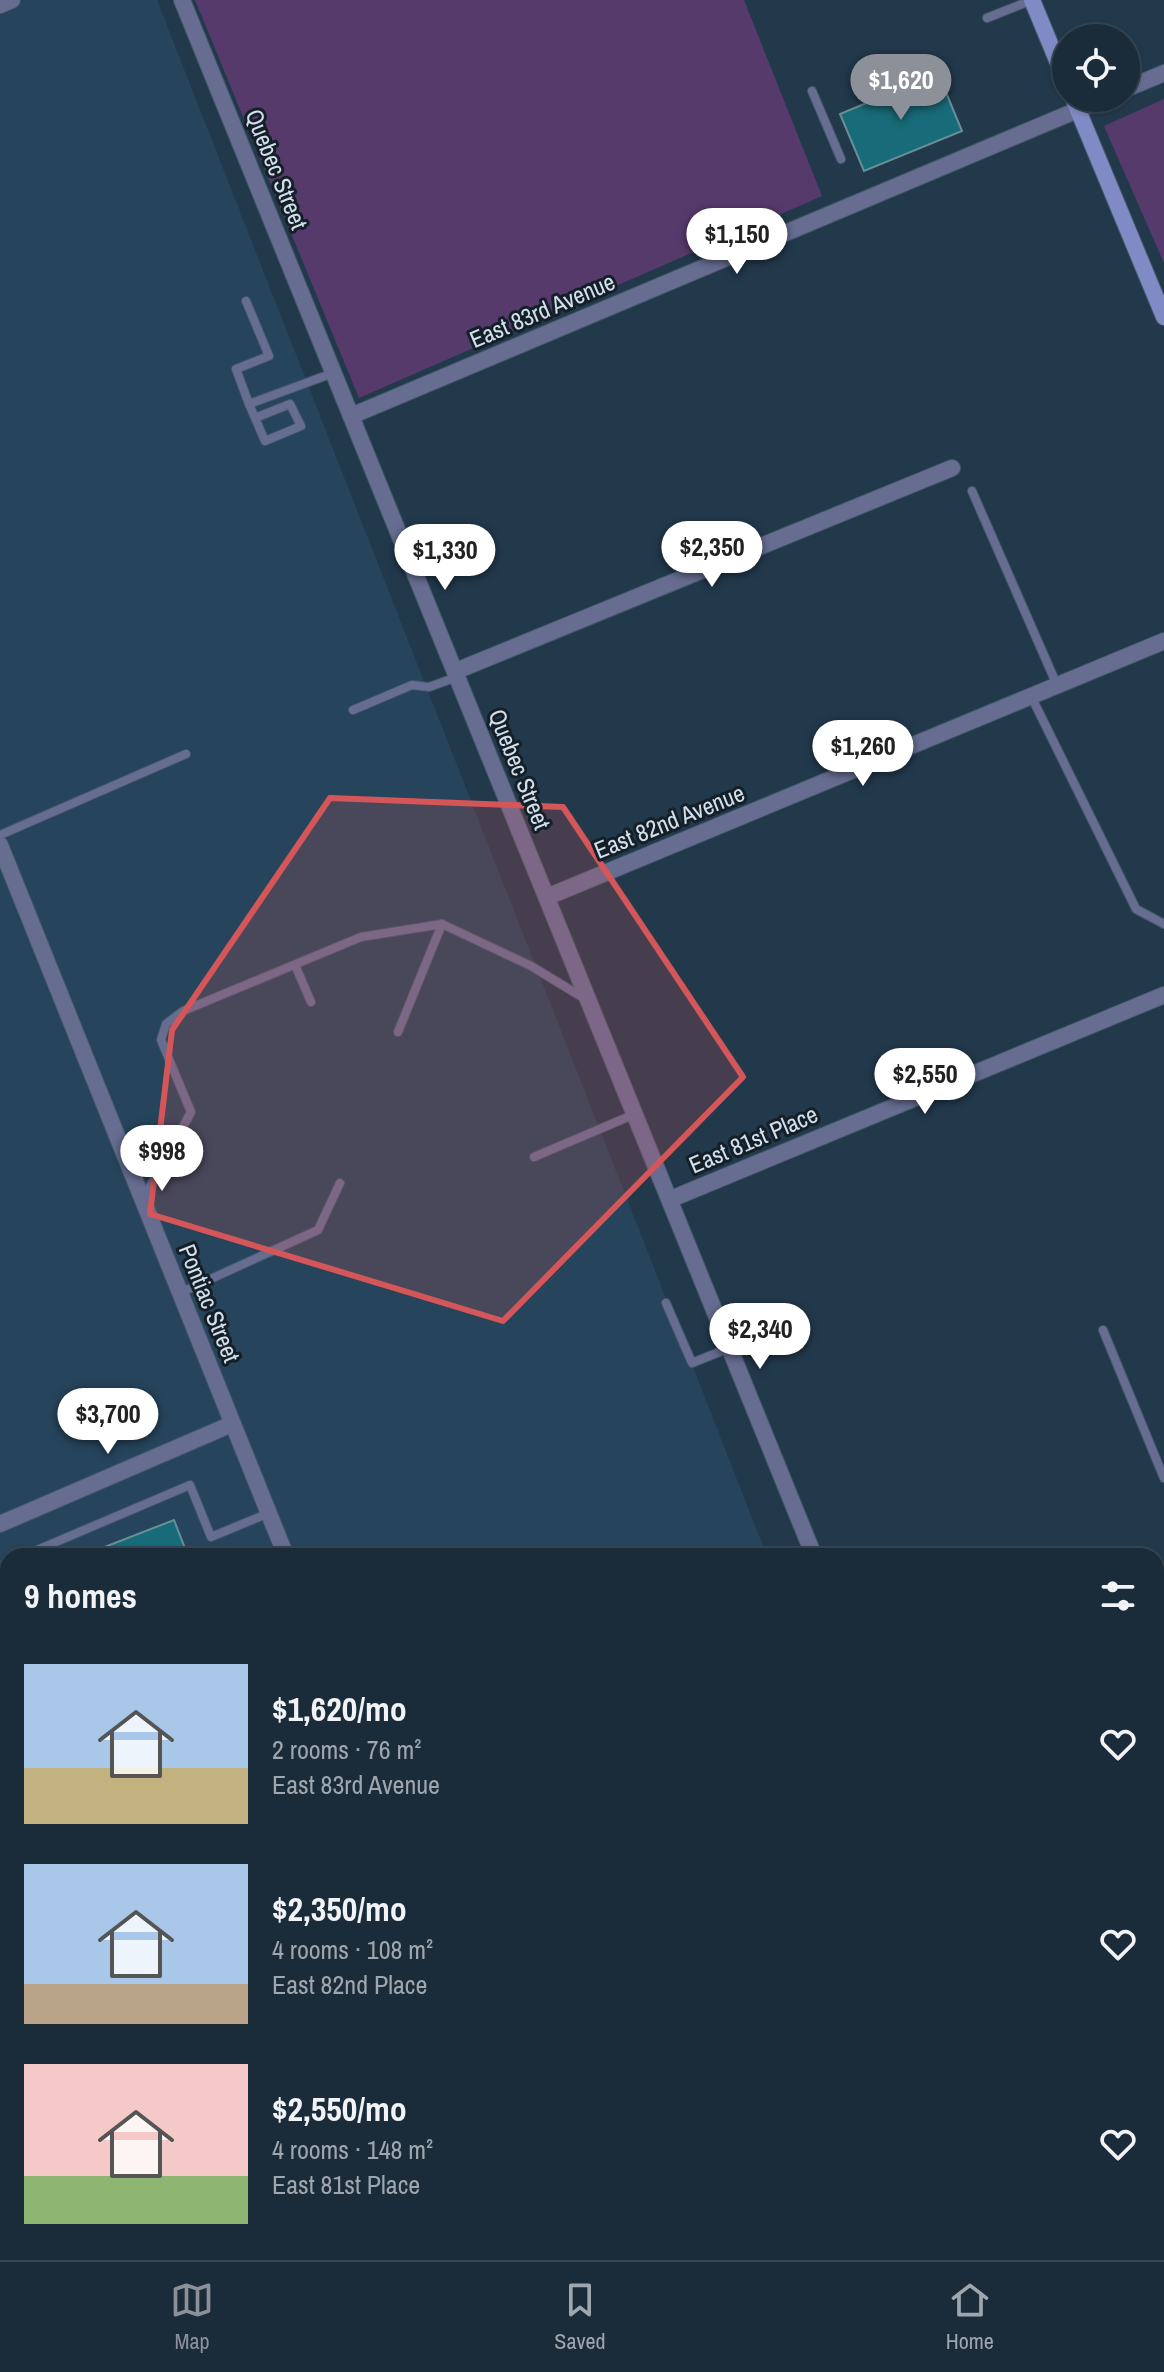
<!DOCTYPE html>
<html lang="en">
<head>
<meta charset="utf-8">
<style>
	body { margin:0; font-family:"Archivo Narrow",sans-serif; background:#273744; color:#f1f3f6; height:100vh; display:flex; flex-direction:column; font-size:30px; white-space:nowrap }
	* { box-sizing:border-box; margin:0 }
	p { font-size:26px; color:#9fa7ae }
	.icon { flex:none; width:44px; height:44px; fill:none; stroke:currentColor; stroke-width:2; stroke-linecap:round; stroke-linejoin:round }
	.map { position:relative; flex:1; overflow:hidden }
	.panel { position:absolute; left:0px; top:1548px; width:1164px; height:712px; display:flex; flex-direction:column; background:#1a2b39; border-radius:24px 24px 0 0; box-shadow:0 2px 6px #0004,0 0 0 2px #384753 }
	.panel>* { flex:none }
	.controls { position:absolute; left:1052px; top:24px; display:grid; gap:16px }
	.controls a { display:grid; place-items:center; width:88px; height:88px; border-radius:50%; background:#1a2b39; box-shadow:0 2px 6px #0004,0 0 0 2px #384753; font-size:40px }
	.price { position:absolute; translate:-50% -68px; padding:0 18px; border-radius:28px; background:#fff; color:#222; font-size:26px; line-height:52px; filter:drop-shadow(0 2px 4px #0008) }
	.price::after { content:''; position:absolute; left:50%; top:48px; width:24px; height:18px; margin-left:-12px; background:inherit; clip-path:polygon(0 0,100% 0,50% 100%) }
	.price.active { background:#8c9099; color:#fff }
	ul { padding:0; list-style:none }
	li { display:flex; align-items:center; gap:24px; height:200px; padding:0 24px }
	li span { display:grid; place-items:center; flex:none; width:224px; height:160px; border-radius:0px; color:#555 }
	li>.icon { margin-inline-start:auto }
	span .icon { width:96px; height:96px; fill:#fffc; stroke-width:1 }
	li b { font-size:34px }
	h2 { display:flex; justify-content:space-between; align-items:center; height:96px; padding:0 24px; font-size:34px }
	.dock { display:flex; justify-content:space-around; align-items:center; height:112px; border-top:2px solid #384753; background:#1a2b39; font-size:22px; color:#9fa7ae }
	.dock a { display:grid; justify-items:center; gap:4px }
	.dock .active { color:#8c9099 }
	.map>svg:first-child { display:block }
	.built { fill:#26445b }
	.green { fill:#573a6c }
	.building { fill:#186b78; stroke:#688f96; stroke-width:2 }
	.lines { fill:none; stroke-linecap:round; stroke-linejoin:round }
	.service-casing { stroke:#425769; stroke-width:10 }
	.minor-casing { stroke:#425769; stroke-width:18 }
	.tertiary-casing { stroke:#425769; stroke-width:18 }
	.secondary-casing { stroke:#425769; stroke-width:18 }
	.service { stroke:#666d91; stroke-width:8 }
	.minor { stroke:#666d91; stroke-width:16 }
	.tertiary { stroke:#666d91; stroke-width:16 }
	.secondary { stroke:#808ac4; stroke-width:16 }
	.marked { fill:#d55659; fill-opacity:0.2; stroke:#d55659; stroke-width:6; stroke-linejoin:round }
	.labels { text-anchor:middle; dominant-baseline:central; stroke-width:6; stroke-linejoin:round; paint-order:stroke }
	.street-label { font-size:24px; fill:#d2e0ec; stroke:#151f28 }
</style>
</head>
<body>
<div class="map">
<svg width="1164" height="2260" viewBox="0 0 1164 2260">
	<rect width="100%" height="100%" fill="#22394c"/>
	<!-- built -->
	<polygon class="built" points="0,0 157,0 767,1556 8,1556 8,2001 0,2004"/>
	<!-- green -->
	<g class="green">
		<polygon points="195,0 744,0 822,196 359,398"/>
		<polygon points="1164,99 1164,263 1104,126"/>
	</g>
	<!-- building -->
	<g class="building">
		<polygon points="938,73 962,131 864,171 840,114"/>
		<polygon points="174,1520 188,1556 84,1556 84,1555"/>
	</g>
	<g class="lines">
		<!-- service casing -->
		<g class="service-casing">
			<g id="service">
				<polyline points="987,18 1032,0"/>
				<polyline points="812,91 841,159"/>
				<polyline points="246,301 269,356 236,369 249,404 333,373"/>
				<polyline points="249,404 265,441 301,426 290,404 255,418"/>
				<polyline points="972,491 1057,685"/>
				<polyline points="1031,696 1136,909 1164,924"/>
				<polyline points="353,710 412,685 429,687 457,677"/>
				<polyline points="0,835 186,754"/>
				<polyline points="295,965 311,1002"/>
				<polyline points="398,1032 442,924"/>
				<polyline points="534,1157 635,1114"/>
				<polyline points="143,1199 191,1112 161,1040 166,1024 183,1011 361,937 442,924 531,966 587,1000"/>
				<polyline points="180,1293 318,1230 340,1183"/>
				<polyline points="666,1303 692,1363 729,1348"/>
				<polyline points="1103,1330 1164,1478"/>
				<polyline points="23,1556 190,1485 211,1537 269,1513"/>
				<polyline points="0,1566 8,1562"/>
				<polyline points="0,1571 8,1591"/>
				<polyline points="0,1798 8,1815"/>
			</g>
		</g>
		<!-- minor casing -->
		<g class="minor-casing">
			<g id="minor">
				<polyline points="182,0 814,1556"/>
				<polyline points="0,5 12,0"/>
				<polyline points="1126,89 1164,73"/>
				<polyline points="351,416 1106,98"/>
				<polyline points="456,671 952,468"/>
				<polyline points="0,845 286,1556"/>
				<polyline points="547,897 1164,641"/>
				<polyline points="0,1524 232,1424"/>
				<polyline points="0,2101 8,2120"/>
				<polyline points="1156,2124 1164,2143"/>
				<polyline points="224,2252 227,2260"/>
				<polyline points="466,2252 470,2260"/>
				<polyline points="707,2252 710,2260"/>
				<polyline points="973,2252 976,2260"/>
			</g>
		</g>
		<!-- tertiary casing -->
		<g class="tertiary-casing">
			<g id="tertiary">
				<polyline points="671,1199 1164,995"/>
				<polyline points="1156,1794 1164,1790"/>
				<polyline points="36,2260 54,2252"/>
			</g>
		</g>
		<!-- secondary casing -->
		<g class="secondary-casing">
			<g id="secondary">
				<polyline points="1032,0 1066,82"/>
				<polyline points="1073,98 1164,317"/>
			</g>
		</g>
		<!-- service -->
		<use href="#service" class="service"/>
		<!-- minor -->
		<use href="#minor" class="minor"/>
		<!-- tertiary -->
		<use href="#tertiary" class="tertiary"/>
		<!-- secondary -->
		<use href="#secondary" class="secondary"/>
	</g>
	<!-- marked area -->
	<path class="marked" d="M330,798L563,807L743,1077L503,1321L150,1214L172,1030Z"/>
	<g class="labels">
		<!-- street labels -->
		<g class="street-label">
			<text transform="translate(277 169) rotate(68)">Quebec Street</text>
			<text transform="translate(542 310) rotate(-23)">East 83rd Avenue</text>
			<text transform="translate(520 769) rotate(68)">Quebec Street</text>
			<text transform="translate(669 821) rotate(-22)">East 82nd Avenue</text>
			<text transform="translate(753 1139) rotate(-23)">East 81st Place</text>
			<text transform="translate(210 1303) rotate(68)">Pontiac Street</text>
		</g>
	</g>
</svg>
<div class="controls">
<a><svg class="icon" aria-label="locate" viewBox="0 0 24 24"><circle cx="12" cy="12" r="6"/><path d="M12 2v4M12 18v4M2 12h4M18 12h4"/></svg></a>
</div>
<b class="price active" style="left:901px;top:122px">$1,620</b>
<b class="price" style="left:737px;top:276px">$1,150</b>
<b class="price" style="left:712px;top:589px">$2,350</b>
<b class="price" style="left:445px;top:592px">$1,330</b>
<b class="price" style="left:863px;top:788px">$1,260</b>
<b class="price" style="left:925px;top:1116px">$2,550</b>
<b class="price" style="left:162px;top:1193px">$998</b>
<b class="price" style="left:760px;top:1371px">$2,340</b>
<b class="price" style="left:108px;top:1456px">$3,700</b>
<section class="panel">
<h2>9 homes<svg class="icon" aria-label="filters" viewBox="0 0 24 24"><path d="M4 7h16M4 17h16"/><circle cx="9" cy="7" r="2"/><circle cx="15" cy="17" r="2"/></svg></h2>
<ul>
<li><span style="background:linear-gradient(#a9c7e8 65%,#c2b280 0)"><svg class="icon" aria-label="home" viewBox="0 0 24 24"><path d="M3 11l9-7 9 7M6 9v11h12V9"/></svg></span><div><b>$1,620/mo</b><p>2 rooms · 76 m²</p><p>East 83rd Avenue</p></div><svg class="icon" aria-label="heart" viewBox="0 0 24 24"><path d="M12 20l-8-8c-3-5 5-10 8-4 3-6 11-1 8 4z"/></svg></li>
<li><span style="background:linear-gradient(#a9c7e8 75%,#b9a48a 0)"><svg class="icon" aria-label="home" viewBox="0 0 24 24"><path d="M3 11l9-7 9 7M6 9v11h12V9"/></svg></span><div><b>$2,350/mo</b><p>4 rooms · 108 m²</p><p>East 82nd Place</p></div><svg class="icon" aria-label="heart" viewBox="0 0 24 24"><path d="M12 20l-8-8c-3-5 5-10 8-4 3-6 11-1 8 4z"/></svg></li>
<li><span style="background:linear-gradient(#f6c9c9 70%,#8fb573 0)"><svg class="icon" aria-label="home" viewBox="0 0 24 24"><path d="M3 11l9-7 9 7M6 9v11h12V9"/></svg></span><div><b>$2,550/mo</b><p>4 rooms · 148 m²</p><p>East 81st Place</p></div><svg class="icon" aria-label="heart" viewBox="0 0 24 24"><path d="M12 20l-8-8c-3-5 5-10 8-4 3-6 11-1 8 4z"/></svg></li>
</ul>
</section>
</div>
<nav class="dock">
<a class="active"><svg class="icon" aria-label="map" viewBox="0 0 24 24"><path d="M3 6l6-2 6 2 6-2v14l-6 2-6-2-6 2zM9 4v14M15 6v14"/></svg>Map</a>
<a><svg class="icon" aria-label="saved" viewBox="0 0 24 24"><path d="M7 4h10v16l-5-4-5 4z"/></svg>Saved</a>
<a><svg class="icon" aria-label="home" viewBox="0 0 24 24"><path d="M3 11l9-7 9 7M6 9v11h12V9"/></svg>Home</a>
</nav>
</body>
</html>
